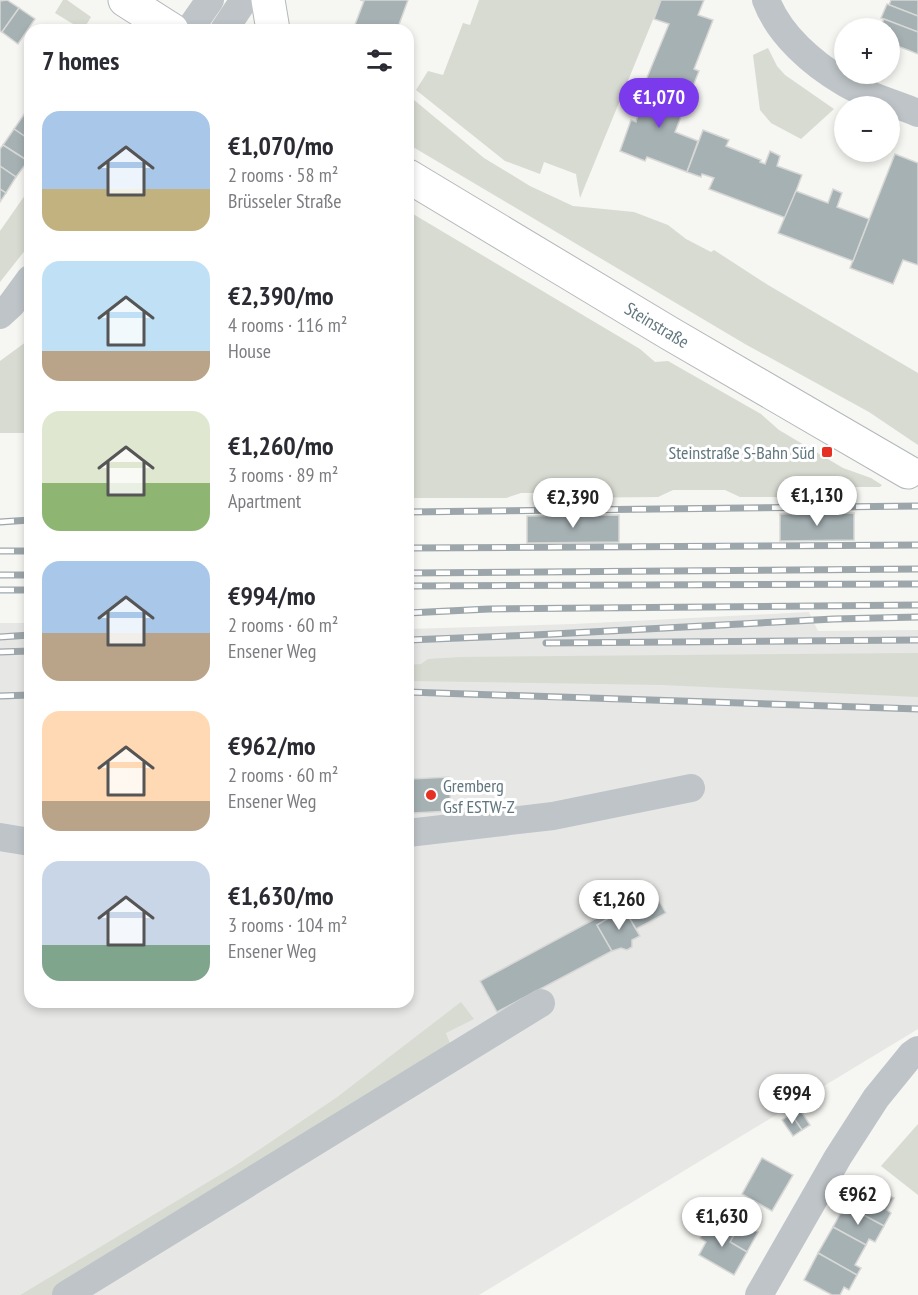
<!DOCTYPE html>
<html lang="en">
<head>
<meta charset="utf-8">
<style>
	body { margin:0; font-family:"PT Sans Narrow",sans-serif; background:#f7f7f7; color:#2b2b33; height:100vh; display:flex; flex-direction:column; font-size:22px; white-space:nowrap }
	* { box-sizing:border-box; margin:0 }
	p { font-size:20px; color:#7c7c81 }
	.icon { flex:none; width:33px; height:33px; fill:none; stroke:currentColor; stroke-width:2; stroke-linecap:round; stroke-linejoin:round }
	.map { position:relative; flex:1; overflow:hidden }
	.sheet { position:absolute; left:24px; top:24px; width:390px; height:984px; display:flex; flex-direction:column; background:#fff; border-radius:18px; box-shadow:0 3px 9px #0003 }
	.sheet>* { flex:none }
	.controls { position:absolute; left:834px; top:18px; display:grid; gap:12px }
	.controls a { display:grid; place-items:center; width:66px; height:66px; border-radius:50%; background:#fff; box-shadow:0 3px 9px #0003; font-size:30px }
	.price { position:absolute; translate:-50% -51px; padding:0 14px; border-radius:21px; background:#fff; color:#222; font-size:20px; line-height:39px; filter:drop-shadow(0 2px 3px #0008) }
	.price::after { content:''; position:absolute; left:50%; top:36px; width:18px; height:14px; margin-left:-9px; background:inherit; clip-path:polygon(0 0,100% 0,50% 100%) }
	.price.selected { background:#7c3aed; color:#fff }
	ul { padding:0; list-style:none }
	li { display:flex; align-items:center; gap:18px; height:150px; padding:0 18px }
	li span { display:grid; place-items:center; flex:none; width:168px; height:120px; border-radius:18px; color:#555 }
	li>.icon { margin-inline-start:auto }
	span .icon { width:72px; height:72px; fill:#fffc; stroke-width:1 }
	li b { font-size:26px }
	h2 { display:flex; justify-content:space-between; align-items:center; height:72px; padding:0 18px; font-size:26px }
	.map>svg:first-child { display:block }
	.built { fill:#e7e7e6 }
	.green { fill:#d7dbd1 }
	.building { fill:#a6b1b4; stroke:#d7d7d5; stroke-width:1.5 }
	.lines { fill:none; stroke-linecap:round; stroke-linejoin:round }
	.major-casing { stroke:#b2b8bb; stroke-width:35 }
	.minor { stroke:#bec4c7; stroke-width:28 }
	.major { stroke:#fff; stroke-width:33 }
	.rail-casing { stroke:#9da7ab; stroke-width:7 }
	.rail { stroke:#fff; stroke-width:4.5; stroke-dasharray:14; stroke-linecap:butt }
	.poi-dot { fill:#e53023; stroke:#fff; stroke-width:2 }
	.labels { text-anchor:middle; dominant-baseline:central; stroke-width:6; stroke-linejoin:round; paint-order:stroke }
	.street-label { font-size:18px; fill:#60767e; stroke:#fff }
	.poi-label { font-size:18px; fill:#60767e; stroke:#fff; text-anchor:end }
</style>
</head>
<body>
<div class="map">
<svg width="918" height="1295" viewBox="0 0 918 1295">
	<rect width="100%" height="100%" fill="#f6f6f2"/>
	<!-- built -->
	<polygon class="built" points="809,612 818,631 918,630 918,1029 479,1295 57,1295 454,1051 446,1033 461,1003 337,1097 236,1165 20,1295 0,1295 0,623 30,623 30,1002 408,1002 408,629 573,624"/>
	<!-- green -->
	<g class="green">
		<polygon points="63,0 67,0 91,17 83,30 55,13"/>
		<polygon points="479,0 661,0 580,198 576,174 544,162 540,174 505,161 416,90 428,71 443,75 463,23 470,25"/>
		<polygon points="768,48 777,66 785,75 834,109 801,139 771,123 760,110 753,55"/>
		<polygon points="408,95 484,158 530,186 573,206 634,212 668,225 686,239 711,252 714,250 768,285 918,373 918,445 869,412 745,344 408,144"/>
		<polygon points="30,188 30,244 0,282 0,231"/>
		<polygon points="408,211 640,349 655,362 668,361 761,414 779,430 843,468 871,478 882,485 880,487 836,487 835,497 740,497 725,490 673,490 658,497 555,498 539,493 521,493 506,498 408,498"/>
		<polygon points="30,339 30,433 0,433 0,361"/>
		<polygon points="918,653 918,697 663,685 408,681 408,665 421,664 428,659 461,657"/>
		<polygon points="461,1002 474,1019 446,1033 454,1052 57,1295 20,1295 236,1165 337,1097"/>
		<polygon points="918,1124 918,1195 881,1166"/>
	</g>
	<!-- building -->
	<g class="building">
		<polygon points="7,0 19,8 2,32 0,31 0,1"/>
		<polygon points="360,0 408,0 397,30 353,30 364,1"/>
		<polygon points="661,0 704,0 698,15 713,20 694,69 699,71 693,86 689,84 685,95 646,80 669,24 654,19"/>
		<polygon points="891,0 918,0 918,16 889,5"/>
		<polygon points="887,4 918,16 918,32 881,18"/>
		<polygon points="19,8 35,19 18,44 2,32"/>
		<polygon points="884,19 918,32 918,54 890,43 890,28 880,28"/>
		<polygon points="646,80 685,95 680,107 684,109 675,132 698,141 687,172 647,157 645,161 620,151 631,120 636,122 640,108 636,106"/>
		<polygon points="25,113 30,116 30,140 14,129"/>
		<polygon points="14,129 30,140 30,158 28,161 3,145"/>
		<polygon points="703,130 729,140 726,146 761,160 760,162 765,164 770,151 780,156 777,166 802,175 786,218 709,189 714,178 702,174 701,177 687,172"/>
		<polygon points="3,145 28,161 16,177 0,166 0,149"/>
		<polygon points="895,154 918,163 918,265 903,260 893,284 850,268"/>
		<polygon points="0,166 16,177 6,193 0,189"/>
		<polygon points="0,189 6,193 0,202"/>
		<polygon points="833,189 842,193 837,207 869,219 853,261 778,233 796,191 828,203"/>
		<polygon points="854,513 854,540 780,541 780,514"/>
		<polygon points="619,515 619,542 527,543 527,516"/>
		<polygon points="449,777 451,811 413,813 411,779"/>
		<polygon points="652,888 666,913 636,929 624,909 597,925 612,951 497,1012 480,981"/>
		<polygon points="624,909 640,936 632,940 632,947 627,950 621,948 612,951 597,925"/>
		<polygon points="799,1108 810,1125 802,1130 791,1114"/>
		<polygon points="791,1114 802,1130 793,1136 782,1120"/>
		<polygon points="762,1158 793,1175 772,1211 742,1194"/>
		<polygon points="859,1179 894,1198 887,1210 891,1213 884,1226 845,1205"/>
		<polygon points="845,1205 884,1226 875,1242 869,1239 866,1245 833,1227"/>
		<polygon points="723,1212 758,1232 747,1252 730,1242 736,1231 719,1220"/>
		<polygon points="719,1220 736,1231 730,1242 747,1252 734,1275 699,1255 706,1242 700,1238 707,1226 713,1229"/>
		<polygon points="833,1227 866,1245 855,1265 861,1268 857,1275 818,1253"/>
		<polygon points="818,1253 857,1275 849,1290 844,1287 840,1295 832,1295 804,1280"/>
	</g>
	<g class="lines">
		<!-- major casing -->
		<g class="major-casing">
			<g id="major">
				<polyline points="125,0 172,30"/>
				<polyline points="268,0 273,30"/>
				<polyline points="408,176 669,333 908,472"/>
			</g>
		</g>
		<!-- minor -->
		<g class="minor">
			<path d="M766,0C779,35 813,64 845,83C867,96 894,103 918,113"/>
			<polyline points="189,30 210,0"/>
			<polyline points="224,30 244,0"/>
			<polyline points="0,315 11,305 30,279"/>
			<polyline points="408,833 553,816 691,788"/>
			<polyline points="0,837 30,842"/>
			<polyline points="66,1295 541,1003"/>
			<polyline points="759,1295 838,1157 876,1098 911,1055 918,1050"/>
		</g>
		<!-- major -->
		<use href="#major" class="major"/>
		<!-- rail casing -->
		<g class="rail-casing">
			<g id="rail">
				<polyline points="408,512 918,506"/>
				<polyline points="0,522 30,520"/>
				<polyline points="408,548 918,545"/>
				<polyline points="0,551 30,551"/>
				<polyline points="408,573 918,569"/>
				<polyline points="0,575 30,575"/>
				<polyline points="408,586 918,584"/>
				<polyline points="0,590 30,590"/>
				<polyline points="408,613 489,609 918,605"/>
				<polyline points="0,637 30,635"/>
				<polyline points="408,640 534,635 834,619 918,617"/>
				<polyline points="546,643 918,640"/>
				<polyline points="0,652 30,651"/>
				<polyline points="408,692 918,709"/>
				<polyline points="0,696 30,695"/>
			</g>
		</g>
		<!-- rail -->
		<use href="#rail" class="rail"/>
	</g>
	<!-- markers -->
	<g class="poi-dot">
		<rect x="821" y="446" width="12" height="12" rx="3"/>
		<circle cx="431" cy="795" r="6"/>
	</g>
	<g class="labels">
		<!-- street labels -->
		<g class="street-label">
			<text transform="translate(657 325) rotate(31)">Steinstraße</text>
		</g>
		<!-- poi labels -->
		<g class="poi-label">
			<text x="815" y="452">Steinstraße S-Bahn Süd</text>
			<text x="443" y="785" text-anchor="start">Gremberg<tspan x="443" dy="21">Gsf ESTW-Z</tspan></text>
		</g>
	</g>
</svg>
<div class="controls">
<a>+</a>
<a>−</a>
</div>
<b class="price selected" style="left:659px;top:129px">€1,070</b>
<b class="price" style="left:817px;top:527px">€1,130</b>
<b class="price" style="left:573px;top:529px">€2,390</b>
<b class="price" style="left:619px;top:931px">€1,260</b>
<b class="price" style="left:792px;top:1125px">€994</b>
<b class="price" style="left:858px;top:1226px">€962</b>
<b class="price" style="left:722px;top:1248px">€1,630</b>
<section class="sheet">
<h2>7 homes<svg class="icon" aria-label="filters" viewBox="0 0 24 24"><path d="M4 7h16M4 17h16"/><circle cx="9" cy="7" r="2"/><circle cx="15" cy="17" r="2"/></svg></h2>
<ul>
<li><span style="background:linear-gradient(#a9c7e8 65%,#c2b280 0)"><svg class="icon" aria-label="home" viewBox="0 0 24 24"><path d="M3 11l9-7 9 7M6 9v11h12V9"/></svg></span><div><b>€1,070/mo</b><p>2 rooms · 58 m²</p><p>Brüsseler Straße</p></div></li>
<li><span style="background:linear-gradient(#bfe0f5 75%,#b9a48a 0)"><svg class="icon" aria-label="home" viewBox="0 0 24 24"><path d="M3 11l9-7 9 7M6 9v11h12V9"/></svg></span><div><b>€2,390/mo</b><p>4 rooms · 116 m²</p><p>House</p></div></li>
<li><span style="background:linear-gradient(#dfe7d0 60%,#8fb573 0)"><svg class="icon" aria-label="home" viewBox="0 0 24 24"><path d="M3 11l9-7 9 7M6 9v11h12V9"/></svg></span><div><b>€1,260/mo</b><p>3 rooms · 89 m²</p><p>Apartment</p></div></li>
<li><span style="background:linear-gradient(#a9c7e8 60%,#b9a48a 0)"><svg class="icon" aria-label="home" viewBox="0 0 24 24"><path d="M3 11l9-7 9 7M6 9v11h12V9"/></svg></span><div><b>€994/mo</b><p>2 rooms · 60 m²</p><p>Ensener Weg</p></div></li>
<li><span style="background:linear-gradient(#ffd9b3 75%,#b9a48a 0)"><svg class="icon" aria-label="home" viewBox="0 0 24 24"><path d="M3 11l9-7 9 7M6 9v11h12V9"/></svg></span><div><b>€962/mo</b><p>2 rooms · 60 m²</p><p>Ensener Weg</p></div></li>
<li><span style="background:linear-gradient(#c9d6e8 70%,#7fa58c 0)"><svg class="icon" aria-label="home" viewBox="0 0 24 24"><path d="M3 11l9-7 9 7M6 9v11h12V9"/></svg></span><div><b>€1,630/mo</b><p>3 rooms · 104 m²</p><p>Ensener Weg</p></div></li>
</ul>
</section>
</div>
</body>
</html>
